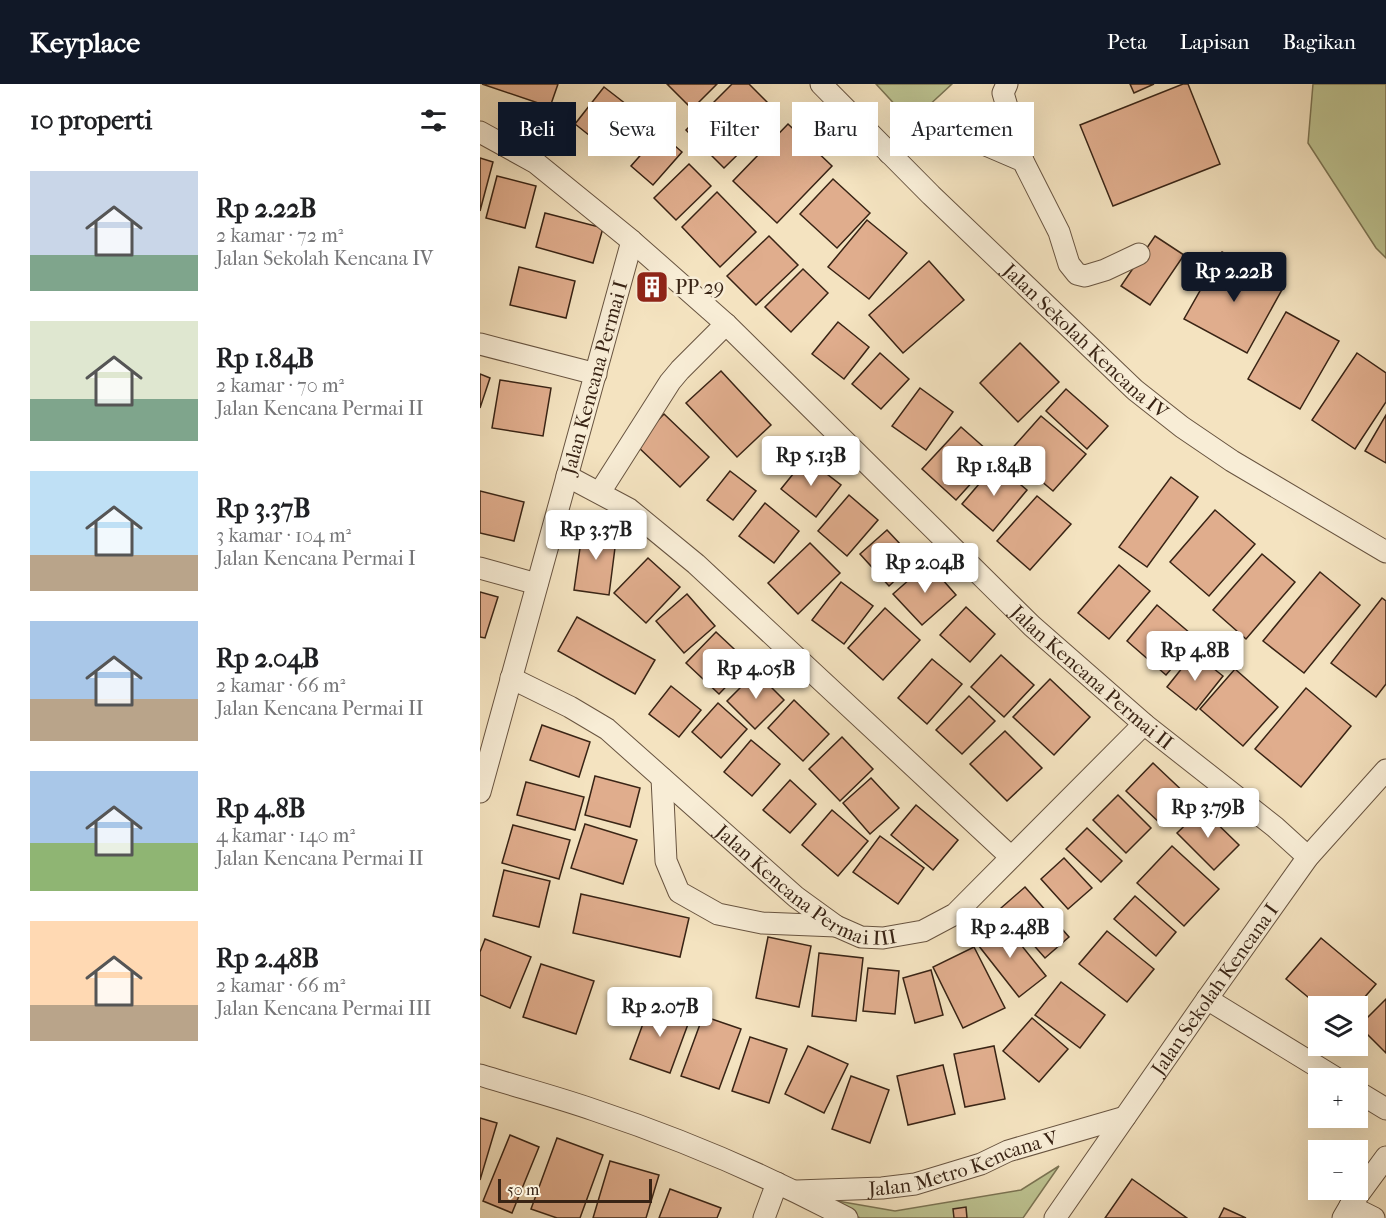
<!DOCTYPE html>
<html lang="id">
<head>
<meta charset="utf-8">
<style>
	body { margin:0; font-family:"IM FELL French Canon",serif; background:#f2f2f2; color:#202124; height:100vh; display:flex; flex-direction:column; font-size:22px; white-space:nowrap }
	* { box-sizing:border-box; margin:0 }
	p { font-size:20px; color:#757577 }
	.icon { flex:none; width:33px; height:33px; fill:none; stroke:currentColor; stroke-width:2; stroke-linecap:round; stroke-linejoin:round }
	.map { position:relative; flex:1; overflow:hidden }
	.sheet { display:flex; flex-direction:column; background:#fff; width:480px }
	.sheet>* { flex:none }
	.top-card { position:absolute; left:18px; top:18px; width:570px; height:54px; display:flex; gap:12px }
	.fabs { position:absolute; left:828px; top:912px; display:grid; gap:12px }
	.fabs a { display:grid; place-items:center; width:60px; height:60px; border-radius:0px; background:#fff; box-shadow:0 6px 24px #0002; font-size:30px }
	.scale { position:absolute; left:18px; bottom:15px; width:154px; box-sizing:border-box; padding-left:6px; border:3px solid #392415; border-top:0; font-size:16px; line-height:21px; white-space:nowrap; color:#392415; -webkit-text-stroke:4px #f8edd6; paint-order:stroke }
	.price { position:absolute; translate:-50% -51px; padding:0 14px; border-radius:6px; background:#fff; color:#222; font-size:20px; line-height:39px; filter:drop-shadow(0 2px 3px #0008) }
	.price::after { content:''; position:absolute; left:50%; top:36px; width:18px; height:14px; margin-left:-9px; background:inherit; clip-path:polygon(0 0,100% 0,50% 100%) }
	.price.on { background:#111827; color:#fff }
	ul { padding:0; list-style:none }
	li { display:flex; align-items:center; gap:18px; height:150px; padding:0 30px }
	li span { display:grid; place-items:center; flex:none; width:168px; height:120px; border-radius:0px; color:#555 }
	li>.icon { margin-inline-start:auto }
	span .icon { width:72px; height:72px; fill:#fffc; stroke-width:1 }
	li b { font-size:26px }
	h2 { display:flex; justify-content:space-between; align-items:center; height:72px; padding:0 30px; font-size:26px }
	.pill { padding:0 21px; border-radius:0px; background:#fff; box-shadow:0 6px 24px #0002; font-size:21px; line-height:54px }
	.pill.on { background:#111827; color:#fff }
	header { display:flex; align-items:center; gap:36px; box-sizing:border-box; height:84px; padding:0 30px; background:#111827; color:#fff }
	header strong { font-size:28px }
	nav { display:flex; gap:33px; margin-inline-start:auto; font-size:21px }
	main { display:flex; flex:1; min-height:0 }
	.map>svg:first-child { display:block }
	.green { fill:#bdc391; stroke:#7b7453; stroke-width:1.5 }
	.building { fill:#e0ad8d; stroke:#392415; stroke-width:1.5 }
	.lines { fill:none; stroke-linecap:round; stroke-linejoin:round }
	.minor-casing { stroke:#685440; stroke-width:23 }
	.minor { stroke:#f8edd6; stroke-width:21 }
	.labels { text-anchor:middle; dominant-baseline:central; stroke-width:5; stroke-linejoin:round; paint-order:stroke }
	.poi-label { font-size:20px; fill:#392415; stroke:#f8edd6; text-anchor:start }
	.street-label { font-size:20px; fill:#392415; stroke:#f8edd6 }
</style>
</head>
<body>
<header>
<strong>Keyplace</strong>
<nav><a>Peta</a><a>Lapisan</a><a>Bagikan</a></nav>
</header>
<main>
<section class="sheet">
<h2>10 properti<svg class="icon" aria-label="filters" viewBox="0 0 24 24"><path d="M4 7h16M4 17h16"/><circle cx="9" cy="7" r="2"/><circle cx="15" cy="17" r="2"/></svg></h2>
<ul>
<li><span style="background:linear-gradient(#c9d6e8 70%,#7fa58c 0)"><svg class="icon" aria-label="home" viewBox="0 0 24 24"><path d="M3 11l9-7 9 7M6 9v11h12V9"/></svg></span><div><b>Rp 2.22B</b><p>2 kamar · 72 m²</p><p>Jalan Sekolah Kencana IV</p></div></li>
<li><span style="background:linear-gradient(#dfe7d0 65%,#7fa58c 0)"><svg class="icon" aria-label="home" viewBox="0 0 24 24"><path d="M3 11l9-7 9 7M6 9v11h12V9"/></svg></span><div><b>Rp 1.84B</b><p>2 kamar · 70 m²</p><p>Jalan Kencana Permai II</p></div></li>
<li><span style="background:linear-gradient(#bfe0f5 70%,#b9a48a 0)"><svg class="icon" aria-label="home" viewBox="0 0 24 24"><path d="M3 11l9-7 9 7M6 9v11h12V9"/></svg></span><div><b>Rp 3.37B</b><p>3 kamar · 104 m²</p><p>Jalan Kencana Permai I</p></div></li>
<li><span style="background:linear-gradient(#a9c7e8 65%,#b9a48a 0)"><svg class="icon" aria-label="home" viewBox="0 0 24 24"><path d="M3 11l9-7 9 7M6 9v11h12V9"/></svg></span><div><b>Rp 2.04B</b><p>2 kamar · 66 m²</p><p>Jalan Kencana Permai II</p></div></li>
<li><span style="background:linear-gradient(#a9c7e8 60%,#8fb573 0)"><svg class="icon" aria-label="home" viewBox="0 0 24 24"><path d="M3 11l9-7 9 7M6 9v11h12V9"/></svg></span><div><b>Rp 4.8B</b><p>4 kamar · 140 m²</p><p>Jalan Kencana Permai II</p></div></li>
<li><span style="background:linear-gradient(#ffd9b3 70%,#b9a48a 0)"><svg class="icon" aria-label="home" viewBox="0 0 24 24"><path d="M3 11l9-7 9 7M6 9v11h12V9"/></svg></span><div><b>Rp 2.48B</b><p>2 kamar · 66 m²</p><p>Jalan Kencana Permai III</p></div></li>
</ul>
</section>
<div class="map">
<svg width="906" height="1134" viewBox="0 0 906 1134">
	<rect width="100%" height="100%" fill="#f4e3c0"/>
	<filter id="stains"><feTurbulence type="fractalNoise" baseFrequency=".00333" numOctaves="4"/><feColorMatrix values="0 0 0 0 .2 0 0 0 0 .09 0 0 0 0 .02 0 0 0 .5 -.17"/></filter>
	<radialGradient id="worn" r=".72"><stop offset=".6" stop-color="#630" stop-opacity="0"/><stop offset="1" stop-color="#630" stop-opacity=".3"/></radialGradient>
	<!-- green -->
	<g class="green">
		<polygon points="396,0 472,0 431,38"/>
		<polygon points="833,0 906,0 906,174 896,164 828,59"/>
		<polygon points="579,1082 543,1134 380,1134 340,1114 415,1127 541,1106"/>
	</g>
	<!-- building -->
	<g class="building">
		<polygon points="2,0 78,0 70,23"/>
		<polygon points="187,0 237,0 212,25"/>
		<polygon points="252,0 269,0 299,30 244,84 206,46"/>
		<polygon points="650,0 674,0 654,9"/>
		<polygon points="703,0 708,0 740,80 633,122 600,41"/>
		<polygon points="124,3 164,34 134,71 95,40"/>
		<polygon points="308,40 352,82 297,139 253,97"/>
		<polygon points="180,49 202,68 173,101 151,82"/>
		<polygon points="0,74 13,78 0,127"/>
		<polygon points="209,80 231,102 196,136 174,114"/>
		<polygon points="17,92 56,102 45,144 6,134"/>
		<polygon points="353,95 390,129 357,164 320,130"/>
		<polygon points="237,108 276,148 240,183 202,143"/>
		<polygon points="65,129 123,144 113,179 56,163"/>
		<polygon points="387,136 427,169 389,215 348,183"/>
		<polygon points="289,152 318,181 276,221 247,192"/>
		<polygon points="675,152 704,171 670,221 641,202"/>
		<polygon points="742,168 804,202 767,269 704,235"/>
		<polygon points="449,177 484,216 423,269 389,231"/>
		<polygon points="39,183 95,197 86,234 30,221"/>
		<polygon points="323,185 348,209 311,248 285,223"/>
		<polygon points="169,191 184,206 175,214 161,199"/>
		<polygon points="806,228 859,257 820,325 768,295"/>
		<polygon points="358,238 389,263 364,295 332,270"/>
		<polygon points="540,259 579,298 538,338 500,299"/>
		<polygon points="400,269 429,295 401,325 372,300"/>
		<polygon points="877,269 906,289 906,318 875,365 832,336"/>
		<polygon points="241,287 291,341 257,373 206,319"/>
		<polygon points="0,290 10,294 0,324"/>
		<polygon points="20,296 71,304 63,352 12,344"/>
		<polygon points="440,304 473,328 446,366 412,342"/>
		<polygon points="586,305 628,342 607,365 566,327"/>
		<polygon points="184,330 229,373 200,403 155,360"/>
		<polygon points="906,331 906,379 885,367"/>
		<polygon points="561,332 606,370 573,407 528,369"/>
		<polygon points="481,343 515,373 476,416 442,385"/>
		<polygon points="326,374 361,401 336,433 301,405"/>
		<polygon points="516,380 547,406 513,447 482,420"/>
		<polygon points="250,387 276,407 253,436 227,416"/>
		<polygon points="691,393 718,413 667,483 639,463"/>
		<polygon points="0,407 44,418 34,457 0,449"/>
		<polygon points="369,411 398,436 367,472 338,447"/>
		<polygon points="557,412 591,440 550,486 517,457"/>
		<polygon points="285,419 319,447 294,479 259,452"/>
		<polygon points="735,426 775,460 729,512 690,478"/>
		<polygon points="103,443 137,448 129,511 94,506"/>
		<polygon points="407,446 436,477 409,502 380,470"/>
		<polygon points="330,459 360,489 318,530 288,499"/>
		<polygon points="782,470 815,498 766,555 733,526"/>
		<polygon points="168,474 200,503 166,539 134,509"/>
		<polygon points="448,479 476,511 442,541 413,510"/>
		<polygon points="639,481 670,507 629,555 598,529"/>
		<polygon points="840,488 880,521 824,589 783,557"/>
		<polygon points="361,498 393,522 364,560 332,536"/>
		<polygon points="0,508 18,513 5,554 0,553"/>
		<polygon points="207,510 235,542 204,569 176,537"/>
		<polygon points="902,514 906,517 906,600 896,613 851,579"/>
		<polygon points="677,521 717,555 686,591 647,557"/>
		<polygon points="486,523 515,550 490,578 460,551"/>
		<polygon points="405,524 440,556 403,596 368,564"/>
		<polygon points="97,533 175,576 155,610 78,567"/>
		<polygon points="236,548 269,579 239,610 206,579"/>
		<polygon points="714,569 743,592 716,626 687,603"/>
		<polygon points="521,571 554,601 524,633 491,603"/>
		<polygon points="452,575 482,600 447,640 418,614"/>
		<polygon points="755,585 798,623 763,662 720,625"/>
		<polygon points="276,588 304,616 275,645 247,617"/>
		<polygon points="570,595 610,633 574,671 533,633"/>
		<polygon points="191,602 221,626 199,653 169,630"/>
		<polygon points="826,604 871,642 821,703 775,665"/>
		<polygon points="489,612 515,637 482,670 456,646"/>
		<polygon points="314,616 349,650 323,677 288,644"/>
		<polygon points="238,619 267,645 241,674 212,648"/>
		<polygon points="62,641 110,658 99,693 50,676"/>
		<polygon points="525,647 562,684 527,717 490,680"/>
		<polygon points="362,653 393,685 360,717 329,685"/>
		<polygon points="271,656 300,680 272,712 244,688"/>
		<polygon points="673,679 710,714 683,742 646,707"/>
		<polygon points="115,692 160,704 150,743 105,731"/>
		<polygon points="391,694 419,724 390,750 363,719"/>
		<polygon points="310,696 336,720 310,749 283,726"/>
		<polygon points="46,698 104,713 95,746 37,731"/>
		<polygon points="638,711 671,744 646,769 613,736"/>
		<polygon points="436,721 478,756 453,786 411,751"/>
		<polygon points="722,725 759,761 734,786 697,749"/>
		<polygon points="352,726 388,757 358,792 322,761"/>
		<polygon points="105,740 157,756 143,800 91,784"/>
		<polygon points="33,741 90,756 79,795 22,779"/>
		<polygon points="607,744 642,777 621,798 586,765"/>
		<polygon points="400,752 444,784 418,820 373,788"/>
		<polygon points="692,762 739,805 704,842 657,799"/>
		<polygon points="584,774 612,804 588,825 561,795"/>
		<polygon points="24,786 70,797 59,843 13,832"/>
		<polygon points="545,803 589,853 565,874 521,824"/>
		<polygon points="101,810 209,834 200,873 93,849"/>
		<polygon points="655,812 696,848 676,872 634,835"/>
		<polygon points="521,836 566,892 539,913 495,857"/>
		<polygon points="627,847 674,885 647,918 599,880"/>
		<polygon points="288,853 331,862 319,923 276,914"/>
		<polygon points="841,854 896,900 877,922 839,922 806,895"/>
		<polygon points="5,855 51,873 30,924 0,911 0,868"/>
		<polygon points="494,863 525,924 483,944 453,883"/>
		<polygon points="339,869 383,874 376,937 332,932"/>
		<polygon points="61,880 114,897 96,950 43,933"/>
		<polygon points="388,884 419,887 415,930 383,927"/>
		<polygon points="451,886 463,931 435,939 423,894"/>
		<polygon points="581,898 625,931 600,964 555,931"/>
		<polygon points="906,915 906,969 879,942"/>
		<polygon points="171,918 211,932 190,989 150,975"/>
		<polygon points="223,932 261,945 239,1005 201,992"/>
		<polygon points="552,934 588,965 559,998 523,967"/>
		<polygon points="270,953 307,965 289,1019 252,1007"/>
		<polygon points="328,962 368,980 344,1029 305,1010"/>
		<polygon points="514,962 525,1015 485,1023 474,970"/>
		<polygon points="463,981 475,1030 428,1041 417,992"/>
		<polygon points="371,992 409,1006 390,1059 352,1045"/>
		<polygon points="0,1034 17,1039 0,1096"/>
		<polygon points="30,1051 59,1063 32,1129 3,1117"/>
		<polygon points="77,1054 123,1071 100,1134 77,1134 51,1125"/>
		<polygon points="130,1077 179,1091 166,1134 113,1134"/>
		<polygon points="652,1095 707,1134 625,1134"/>
		<polygon points="190,1105 241,1124 237,1134 179,1134"/>
		<polygon points="486,1123 487,1134 474,1134 473,1125"/>
		<polygon points="744,1124 766,1134 739,1134"/>
	</g>
	<g class="lines">
		<!-- minor casing -->
		<g class="minor-casing">
			<g id="minor">
				<path id="s1" d="M341,0L451,111L655,306L702,343L752,377L906,468"/>
				<polyline points="527,0 523,9 543,77"/>
				<path id="s2" d="M0,48L56,79L152,157L246,240L552,542L664,640L795,743L828,773"/>
				<polyline points="409,69 445,46 458,43 471,46 543,77 579,148 589,180 597,190 605,192 625,186 659,170"/>
				<polyline points="0,260 116,290"/>
				<polyline points="87,392 149,425 216,480 531,773"/>
				<polyline points="120,408 190,298 200,286 246,240"/>
				<polyline points="0,484 57,500"/>
				<path id="s3" d="M31,594L90,623L127,645L316,813L356,842L381,853L403,854L443,847L475,830L664,640"/>
				<polyline points="182,694 186,777 199,808 238,830 282,839 356,842"/>
				<path id="s4" d="M0,708L152,157"/>
				<polyline points="727,915 856,994"/>
				<path d="M0,991C38,1003 77,1013 114,1026C201,1055 286,1091 367,1134"/>
				<polyline points="878,1008 906,1025"/>
				<path id="s5" d="M317,1107L402,1104L435,1100L501,1080L528,1067L645,1033"/>
				<polyline points="870,1122 894,1134"/>
				<polyline points="284,1134 297,1099"/>
				<path id="s6" d="M575,1134L727,915L828,773L906,686"/>
				<polyline points="863,1134 870,1122 906,1073"/>
			</g>
		</g>
		<!-- minor -->
		<use href="#minor" class="minor"/>
	</g>
	<!-- icons -->
	<defs>
		<g id="building-square" transform="scale(1.725)"><rect x="-9" y="-9" width="18" height="18" rx="4" fill="#8f2418" stroke="#f8edd6"/><path d="M-4-6H4V6H1V3H-1V6H-4ZM-2.5-4.3h1.7v1.8h-1.7ZM.8-4.3h1.7v1.8H.8ZM-2.5-1h1.7V.8h-1.7ZM.8-1h1.7V.8H.8Z" fill="#fff"/></g>
	</defs>
	<g fill-rule="evenodd">
		<use href="#building-square" x="172" y="203"/>
	</g>
	<g class="labels">
		<!-- poi labels -->
		<g class="poi-label">
			<text x="195" y="203">PP 29</text>
		</g>
		<!-- street labels -->
		<g class="street-label">
			<text stroke="none"><textPath href="#s1" startOffset="369">Jalan Sekolah Kencana IV</textPath></text>
			<text stroke="none"><textPath href="#s4" startOffset="430">Jalan Kencana Permai I</textPath></text>
			<text stroke="none"><textPath href="#s2" startOffset="822">Jalan Kencana Permai II</textPath></text>
			<text stroke="none"><textPath href="#s3" startOffset="366">Jalan Kencana Permai III</textPath></text>
			<text stroke="none"><textPath href="#s6" startOffset="279">Jalan Sekolah Kencana I</textPath></text>
			<text stroke="none"><textPath href="#s5" startOffset="170">Jalan Metro Kencana V</textPath></text>
		</g>
	</g>
	<rect width="100%" height="100%" filter="url(#stains)"/>
	<rect width="100%" height="100%" fill="url(#worn)"/>
</svg>
<div class="fabs">
<a><svg class="icon" aria-label="layers" viewBox="0 0 24 24"><path d="M12 4l9 5-9 5-9-5zM3 14l9 5 9-5"/></svg></a>
<a>+</a>
<a>−</a>
</div>
<div class="scale">50 m</div>
<b class="price on" style="left:754px;top:219px">Rp 2.22B</b>
<b class="price" style="left:331px;top:403px">Rp 5.13B</b>
<b class="price" style="left:514px;top:413px">Rp 1.84B</b>
<b class="price" style="left:116px;top:477px">Rp 3.37B</b>
<b class="price" style="left:445px;top:510px">Rp 2.04B</b>
<b class="price" style="left:715px;top:598px">Rp 4.8B</b>
<b class="price" style="left:276px;top:616px">Rp 4.05B</b>
<b class="price" style="left:728px;top:755px">Rp 3.79B</b>
<b class="price" style="left:530px;top:875px">Rp 2.48B</b>
<b class="price" style="left:180px;top:954px">Rp 2.07B</b>
<div class="top-card">
<a class="pill on">Beli</a>
<a class="pill">Sewa</a>
<a class="pill">Filter</a>
<a class="pill">Baru</a>
<a class="pill">Apartemen</a>
</div>
</div>
</main>
</body>
</html>
